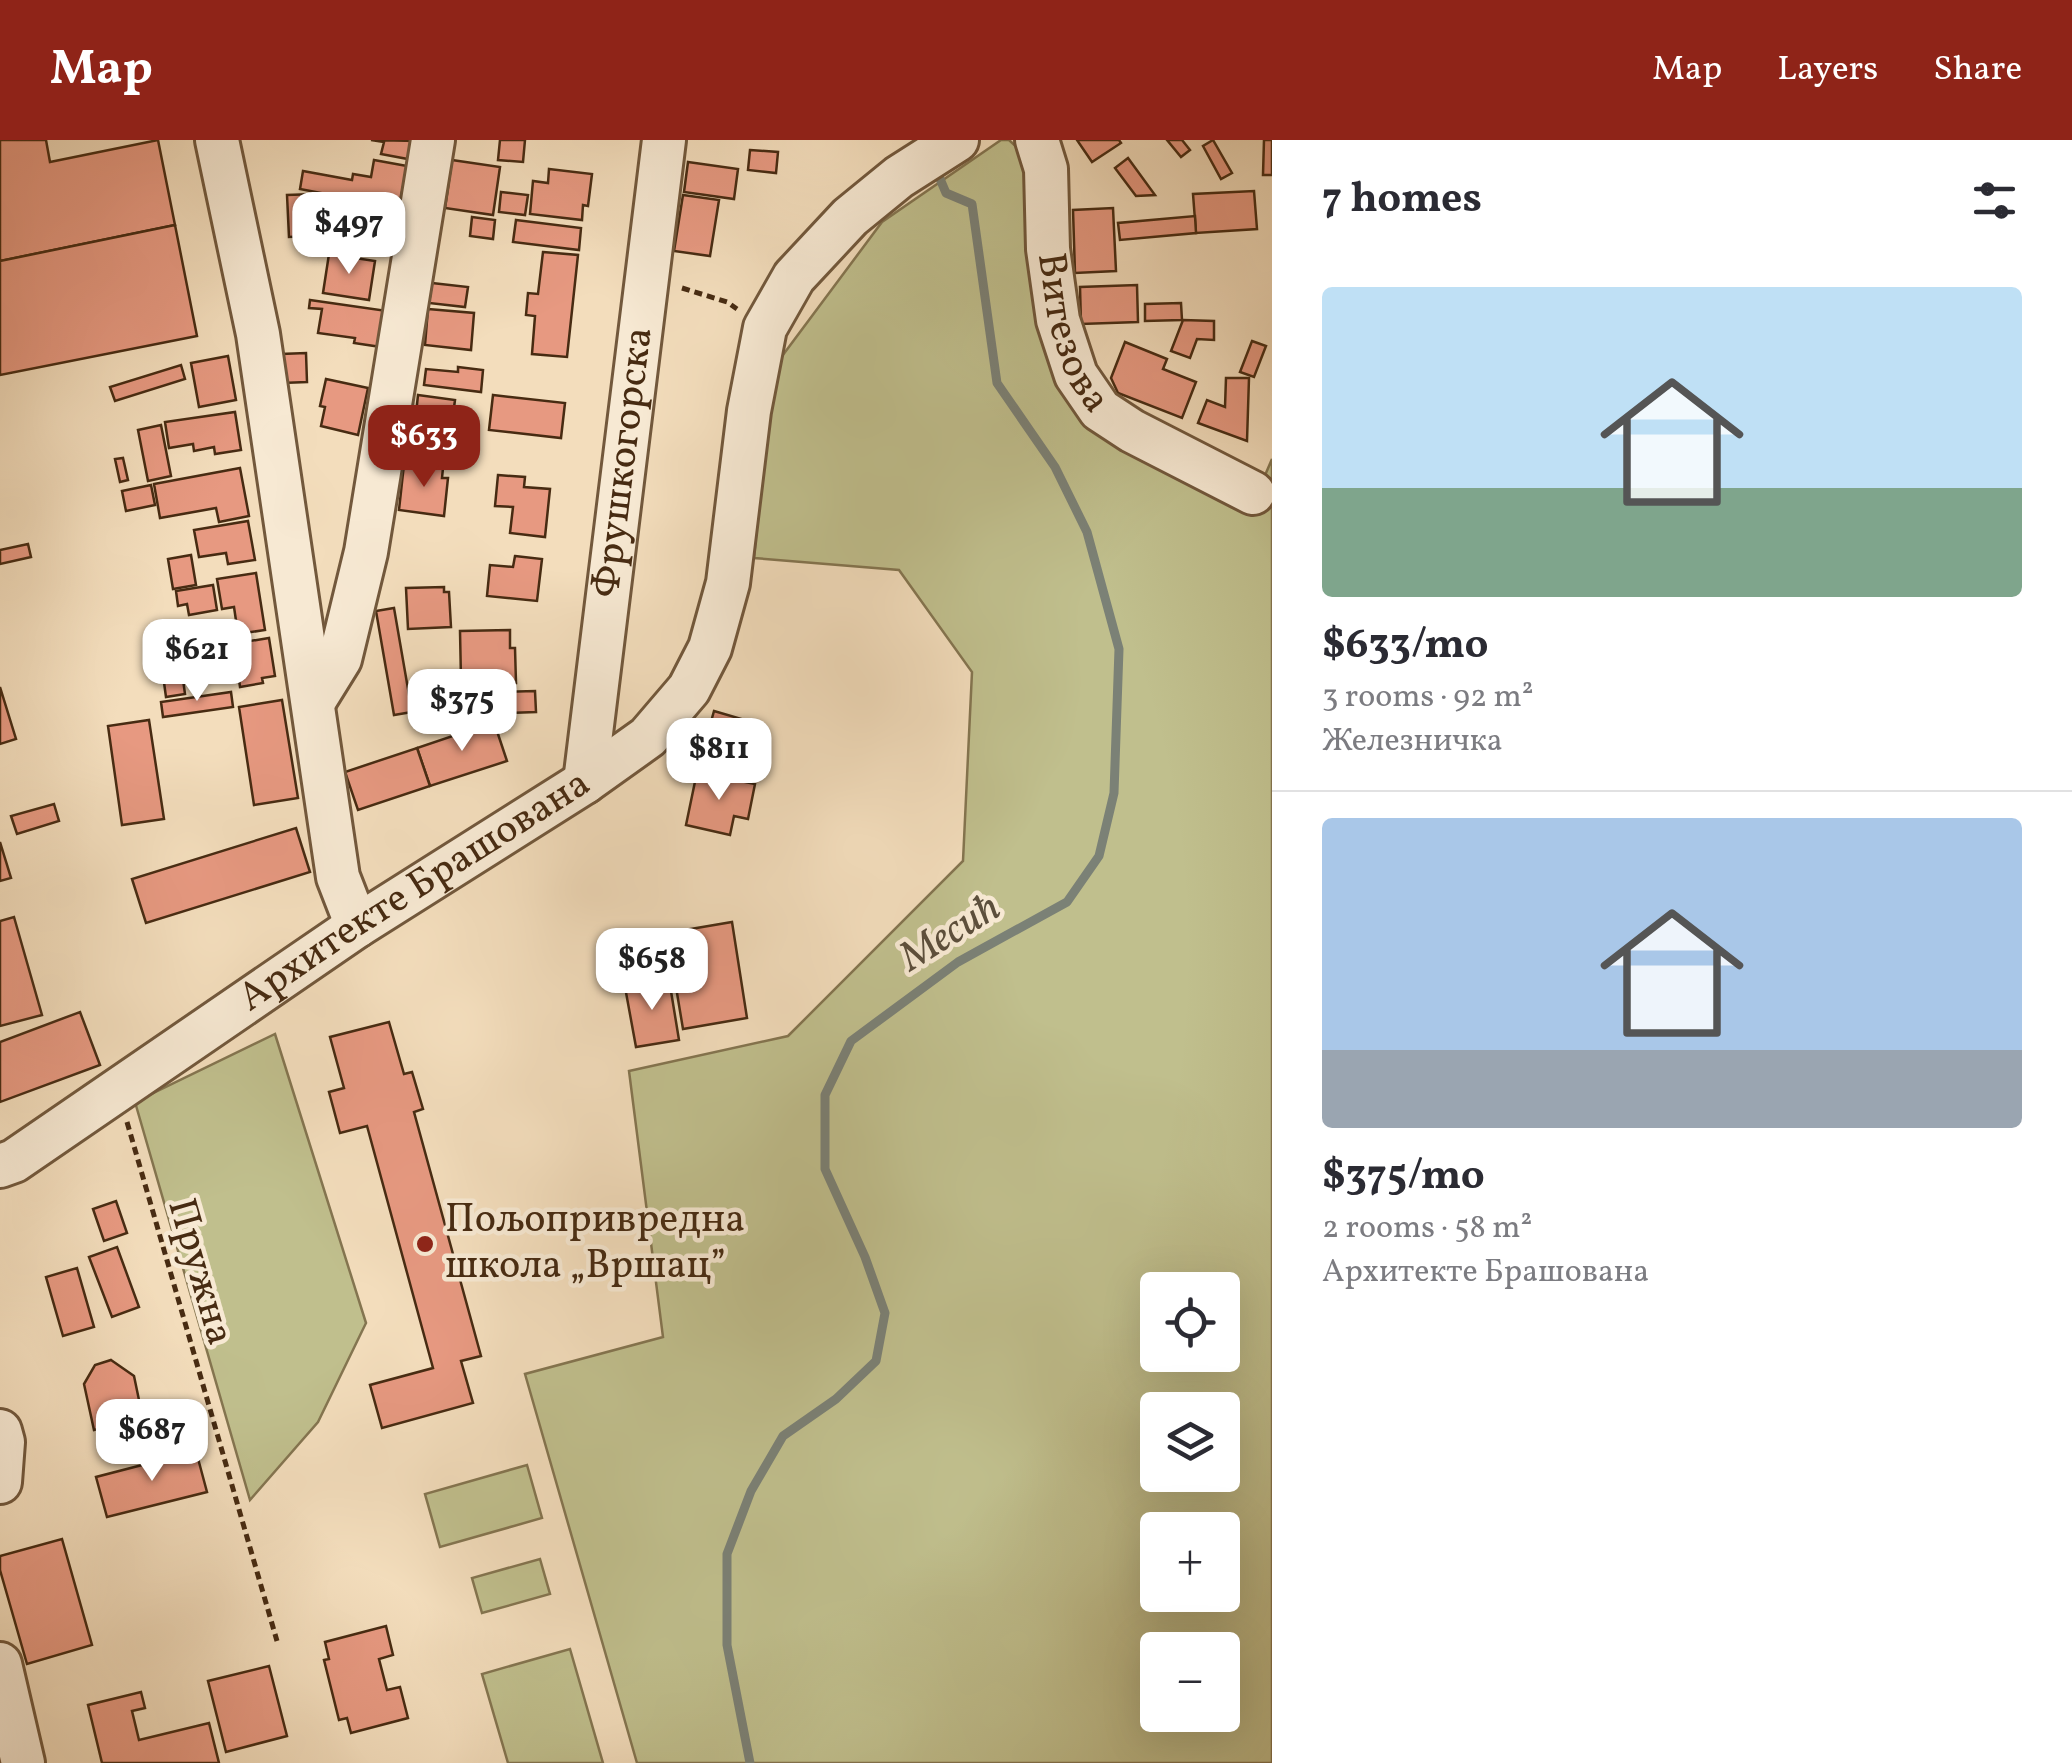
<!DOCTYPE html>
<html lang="en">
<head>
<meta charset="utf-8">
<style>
	body { margin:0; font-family:Vollkorn,serif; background:#f7f7f7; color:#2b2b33; height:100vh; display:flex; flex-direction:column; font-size:38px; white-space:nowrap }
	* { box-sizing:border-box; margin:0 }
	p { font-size:32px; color:#7c7c81 }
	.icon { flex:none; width:55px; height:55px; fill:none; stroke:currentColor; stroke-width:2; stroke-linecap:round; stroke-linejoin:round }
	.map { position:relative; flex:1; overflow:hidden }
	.panel { display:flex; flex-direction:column; background:#fff; width:800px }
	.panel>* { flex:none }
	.fabs { position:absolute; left:1140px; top:1132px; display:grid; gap:20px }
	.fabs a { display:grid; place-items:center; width:100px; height:100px; border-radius:10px; background:#fff; box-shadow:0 10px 40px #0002; font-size:50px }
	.price { position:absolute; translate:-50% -85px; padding:0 22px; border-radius:20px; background:#fff; color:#222; font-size:32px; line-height:65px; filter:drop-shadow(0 2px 5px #0008) }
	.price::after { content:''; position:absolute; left:50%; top:60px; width:30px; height:22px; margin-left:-15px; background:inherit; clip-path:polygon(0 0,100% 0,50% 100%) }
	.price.current { background:#8f2418; color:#fff }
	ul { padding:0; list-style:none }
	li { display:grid; align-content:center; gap:20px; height:530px; padding:0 50px }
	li+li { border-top:2px solid #e1e1e2 }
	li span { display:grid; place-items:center; height:310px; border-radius:10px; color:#555 }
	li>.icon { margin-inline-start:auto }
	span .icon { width:180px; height:180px; fill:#fffc; stroke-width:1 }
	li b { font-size:42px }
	h2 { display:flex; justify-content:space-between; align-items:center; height:120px; padding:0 50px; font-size:42px }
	header { display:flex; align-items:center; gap:60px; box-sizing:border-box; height:140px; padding:0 50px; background:#8f2418; color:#fff }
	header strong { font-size:48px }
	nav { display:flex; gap:55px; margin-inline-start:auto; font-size:35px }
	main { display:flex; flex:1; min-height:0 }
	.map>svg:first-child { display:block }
	.green { fill:#c0bf8d; stroke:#847550; stroke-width:2.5; fill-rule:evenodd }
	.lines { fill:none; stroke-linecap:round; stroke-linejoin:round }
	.stream { stroke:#7b8176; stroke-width:9 }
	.building { fill:#e79981; stroke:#472b12; stroke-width:2.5 }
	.minor-casing { stroke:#72583c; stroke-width:48 }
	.path { stroke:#472b12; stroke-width:5; stroke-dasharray:8 5; stroke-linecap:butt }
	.minor { stroke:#f7e9d3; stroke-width:42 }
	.poi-dot { fill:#8f2418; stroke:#f7e9d3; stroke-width:4 }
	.labels { text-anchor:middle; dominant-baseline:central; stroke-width:9; stroke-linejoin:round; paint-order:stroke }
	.street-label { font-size:40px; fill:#472b12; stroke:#f7e9d3 }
	.poi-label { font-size:40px; fill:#472b12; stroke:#f7e9d3; text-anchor:start }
	.water-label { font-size:42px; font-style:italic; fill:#5c4f3c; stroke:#f7e9d3 }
</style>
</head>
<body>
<header>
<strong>Map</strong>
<nav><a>Map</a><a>Layers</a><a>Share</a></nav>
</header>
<main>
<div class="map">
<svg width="1272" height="1623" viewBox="0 0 1272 1623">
	<rect width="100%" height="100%" fill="#f3ddbc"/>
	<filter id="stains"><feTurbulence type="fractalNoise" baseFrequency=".002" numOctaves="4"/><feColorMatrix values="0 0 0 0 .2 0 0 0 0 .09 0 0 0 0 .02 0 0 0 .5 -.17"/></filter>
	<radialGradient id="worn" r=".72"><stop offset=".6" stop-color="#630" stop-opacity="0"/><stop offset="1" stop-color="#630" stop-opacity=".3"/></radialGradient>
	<!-- green -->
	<g class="green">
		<path d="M1001,0H1009L1032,21L1052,204L1250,370L1272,319V1623H637L525,1234L663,1197L629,931L788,896L963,721L972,532L899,430L754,418L771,231L882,82ZM1158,1150H1222V1215H1158ZM1158,1270H1222V1335H1158ZM1158,1390H1222V1455H1158ZM1158,1510H1222V1575H1158Z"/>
		<polygon points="275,894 366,1183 318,1282 250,1360 135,962"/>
		<polygon points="527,1325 542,1378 440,1407 425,1354"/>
		<polygon points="540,1419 550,1454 482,1473 472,1438"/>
		<polygon points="570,1509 603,1623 508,1623 482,1534"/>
	</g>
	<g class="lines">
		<!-- stream -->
		<polyline class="stream" points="750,1623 727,1505 727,1414 751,1351 783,1296 836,1259 876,1221 885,1173 865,1117 825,1029 825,955 851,901 958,822 1067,762 1099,716 1114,653 1119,509 1087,392 1055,327 997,243 972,64 946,53 935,27"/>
	</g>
	<!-- building -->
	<g class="building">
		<polygon points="0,0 46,0 50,22 158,0 175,85 0,121"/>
		<polygon points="371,0 417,1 413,20 381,14 384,2"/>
		<polygon points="500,0 525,0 523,22 498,20"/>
		<polygon points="1077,0 1119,0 1121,3 1092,22"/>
		<polygon points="1167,0 1182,0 1190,10 1181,17"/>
		<polygon points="1213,0 1232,33 1221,39 1203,6"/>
		<polygon points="1264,0 1272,0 1272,35 1263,35"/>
		<polygon points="750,10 778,12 776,33 748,30"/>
		<polygon points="1128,18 1155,55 1136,56 1115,28"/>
		<polygon points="374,20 407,26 394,94 369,90 372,71 325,63 326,54 300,49 303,31 352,40 353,34 371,37"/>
		<polygon points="452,20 500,27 493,75 445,68"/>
		<polygon points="688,22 738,29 734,59 684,52"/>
		<polygon points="549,29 592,34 588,66 583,65 582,80 530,74 533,41 548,43"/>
		<polygon points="1254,51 1257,89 1196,93 1193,54"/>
		<polygon points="501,52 528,55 525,75 499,72"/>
		<polygon points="316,54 317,67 328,67 329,95 289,97 287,55"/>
		<polygon points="683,55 719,60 710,116 674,111"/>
		<polygon points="1113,68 1116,131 1075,133 1073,70"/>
		<polygon points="1195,76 1196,93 1120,100 1118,83"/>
		<polygon points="472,77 495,80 493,99 470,96"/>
		<polygon points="516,80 581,88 579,110 513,102"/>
		<polygon points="175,85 197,196 0,235 0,121"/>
		<polygon points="543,112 578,115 567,217 532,214 535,176 526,175 528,153 538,154"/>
		<polygon points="329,114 375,121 369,160 323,153"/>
		<polygon points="432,143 468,147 465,167 429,163"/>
		<polygon points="1137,145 1138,182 1081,184 1080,147"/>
		<polygon points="310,160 387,171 381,207 354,203 355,198 318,193 322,169 309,168"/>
		<polygon points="1181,163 1182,180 1145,181 1145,164"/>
		<polygon points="428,169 474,173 471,210 425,205"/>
		<polygon points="1183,180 1214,181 1214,200 1197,199 1190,218 1171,211"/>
		<polygon points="1252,201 1266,206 1254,237 1240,232"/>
		<polygon points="1125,202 1167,219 1163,229 1196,242 1182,278 1118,253 1111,238"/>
		<polygon points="306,213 307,242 282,243 281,214"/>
		<polygon points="228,216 236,260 199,267 191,223"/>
		<polygon points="181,225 185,239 115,261 110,247"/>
		<polygon points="458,227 483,230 481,252 424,245 426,229 458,232"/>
		<polygon points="1226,238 1249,238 1247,301 1198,283 1207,260 1225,267"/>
		<polygon points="326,239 368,248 358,295 321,286 325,267 320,266"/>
		<polygon points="418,255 455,260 451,290 460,291 458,310 470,311 469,325 415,319 417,307 406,305 409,274 416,274"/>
		<polygon points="493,255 565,263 561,298 489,290"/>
		<polygon points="235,272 241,310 215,314 214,307 194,311 193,304 169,308 165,282"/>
		<polygon points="161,285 171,336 148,341 138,290"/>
		<polygon points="123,318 128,340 120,342 115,319"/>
		<polygon points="404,324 443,328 442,338 448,338 444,376 399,370"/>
		<polygon points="240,328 249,376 219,382 216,368 160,378 154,344"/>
		<polygon points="498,335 525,337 524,347 550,349 545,397 510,393 513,367 495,366"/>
		<polygon points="151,345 155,365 126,371 122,351"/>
		<polygon points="248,381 255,420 228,424 226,413 199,417 194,390"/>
		<polygon points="28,404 31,417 0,424 0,410"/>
		<polygon points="191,415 196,445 173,449 168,419"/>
		<polygon points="515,416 542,419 537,461 487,456 490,425 513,427"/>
		<polygon points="256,433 265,490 238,494 234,467 222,469 217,439"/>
		<polygon points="213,445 217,470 189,475 187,464 178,466 176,451"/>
		<polygon points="444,447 444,452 449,452 451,487 408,489 406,448"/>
		<polygon points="394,468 412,572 394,575 376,471"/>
		<polygon points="510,490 510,508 515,508 516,543 481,544 481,539 461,540 460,491"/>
		<polygon points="269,498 275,536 262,538 263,543 240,547 236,518 185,526 182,512"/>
		<polygon points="181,525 185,554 166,557 162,528"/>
		<polygon points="479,543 487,563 451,577 442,557"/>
		<polygon points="0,547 16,599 0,604"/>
		<polygon points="535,551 536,572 505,573 504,552"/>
		<polygon points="231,552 233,567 163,577 161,562"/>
		<polygon points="282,560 298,658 254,665 239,567"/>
		<polygon points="714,571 745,580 728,641 697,632"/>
		<polygon points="149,580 164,679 122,685 108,586"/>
		<polygon points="494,582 507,621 430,646 417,608"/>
		<polygon points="417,608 430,646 358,670 345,632"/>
		<polygon points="697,632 755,644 748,679 734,676 730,695 686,685"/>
		<polygon points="54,664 59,681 17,694 11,676"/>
		<polygon points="296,688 310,732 146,783 132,739"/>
		<polygon points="0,702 11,738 0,741"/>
		<polygon points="14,777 42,875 0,886 0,781"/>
		<polygon points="732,782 747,878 683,889 667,793"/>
		<polygon points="669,839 679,900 636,907 625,847"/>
		<polygon points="80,872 100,925 0,962 0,902"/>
		<polygon points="389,882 404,934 412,932 423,969 414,972 481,1216 461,1221 473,1263 382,1288 370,1245 433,1228 367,986 340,993 329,952 344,948 330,897"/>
		<polygon points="116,1061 127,1093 104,1101 93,1069"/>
		<polygon points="117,1107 139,1167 112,1177 89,1117"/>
		<polygon points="77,1128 94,1187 63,1196 46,1137"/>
		<polygon points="111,1220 134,1236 139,1260 131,1262 135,1281 94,1290 84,1244 95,1225"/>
		<polygon points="196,1311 207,1352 107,1377 96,1337"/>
		<polygon points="62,1399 92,1505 27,1524 0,1430 0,1416"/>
		<polygon points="386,1486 393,1515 379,1519 387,1550 400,1547 408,1578 351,1593 347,1578 339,1580 324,1520 329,1519 325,1502"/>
		<polygon points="269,1526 287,1596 226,1612 208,1541"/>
		<polygon points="141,1552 145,1568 132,1571 139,1600 209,1583 219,1623 102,1623 88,1565"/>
	</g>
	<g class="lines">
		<!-- minor casing -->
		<g class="minor-casing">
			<g id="minor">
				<polyline points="217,0 258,194 338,737 357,786"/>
				<path id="s1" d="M1037,0L1046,29L1048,109L1058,180L1076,235L1100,270L1132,291L1253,353"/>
				<polyline points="314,561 340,519 366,412 433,0"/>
				<path id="s2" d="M585,642L664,0"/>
				<path id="s3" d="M0,1026L14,1021L357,786L585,642L648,597L689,549L710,508L728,443L749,271L765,188L794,137L850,77L899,37L957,0"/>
				<polyline points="0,1291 3,1302 0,1342"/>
				<polyline points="0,1524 23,1623"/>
			</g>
		</g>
		<!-- path -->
		<g class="path">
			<polyline points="682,148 727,162 737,169"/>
			<polyline points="127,982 277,1501"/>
		</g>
		<!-- minor -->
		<use href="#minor" class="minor"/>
	</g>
	<!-- markers -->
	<circle class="poi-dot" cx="425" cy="1104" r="10"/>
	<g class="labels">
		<!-- street labels -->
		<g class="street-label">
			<text stroke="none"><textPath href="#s1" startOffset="198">Витезова</textPath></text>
			<text stroke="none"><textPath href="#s2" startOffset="322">Фрушкогорска</textPath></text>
			<text stroke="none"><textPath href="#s3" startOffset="498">Архитекте Брашована</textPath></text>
			<text transform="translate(199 1132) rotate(74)">Пружна</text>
		</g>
		<!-- poi labels -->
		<g class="poi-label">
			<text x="445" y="1081">Пољопривредна<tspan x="445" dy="46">школа „Вршац”</tspan></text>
		</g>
		<!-- water labels -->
		<g class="water-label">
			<text transform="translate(951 794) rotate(-32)">Месић</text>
		</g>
	</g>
	<rect width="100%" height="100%" filter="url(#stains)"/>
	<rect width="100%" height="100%" fill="url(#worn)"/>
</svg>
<div class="fabs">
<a><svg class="icon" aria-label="locate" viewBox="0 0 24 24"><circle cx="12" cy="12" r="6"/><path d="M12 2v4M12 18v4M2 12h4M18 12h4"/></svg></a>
<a><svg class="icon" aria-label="layers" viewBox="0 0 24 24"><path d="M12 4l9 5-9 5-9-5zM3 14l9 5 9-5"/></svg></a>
<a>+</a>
<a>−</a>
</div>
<b class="price" style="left:349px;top:137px">$497</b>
<b class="price current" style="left:424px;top:350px">$633</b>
<b class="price" style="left:197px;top:564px">$621</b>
<b class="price" style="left:462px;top:614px">$375</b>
<b class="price" style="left:719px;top:663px">$811</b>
<b class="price" style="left:652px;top:873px">$658</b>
<b class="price" style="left:152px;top:1344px">$687</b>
</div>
<section class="panel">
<h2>7 homes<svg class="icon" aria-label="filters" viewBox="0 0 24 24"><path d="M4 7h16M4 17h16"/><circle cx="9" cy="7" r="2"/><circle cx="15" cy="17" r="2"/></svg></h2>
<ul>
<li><span style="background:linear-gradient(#bfe0f5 65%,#7fa58c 0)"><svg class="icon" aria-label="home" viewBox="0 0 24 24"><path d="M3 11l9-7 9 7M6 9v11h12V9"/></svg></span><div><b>$633/mo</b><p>3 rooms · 92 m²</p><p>Железничка</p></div></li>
<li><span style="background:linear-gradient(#a9c7e8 75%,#9aa5b1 0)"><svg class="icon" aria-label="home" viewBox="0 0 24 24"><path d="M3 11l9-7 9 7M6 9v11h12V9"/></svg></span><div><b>$375/mo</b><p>2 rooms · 58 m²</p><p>Архитекте Брашована</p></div></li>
</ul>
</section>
</main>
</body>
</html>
